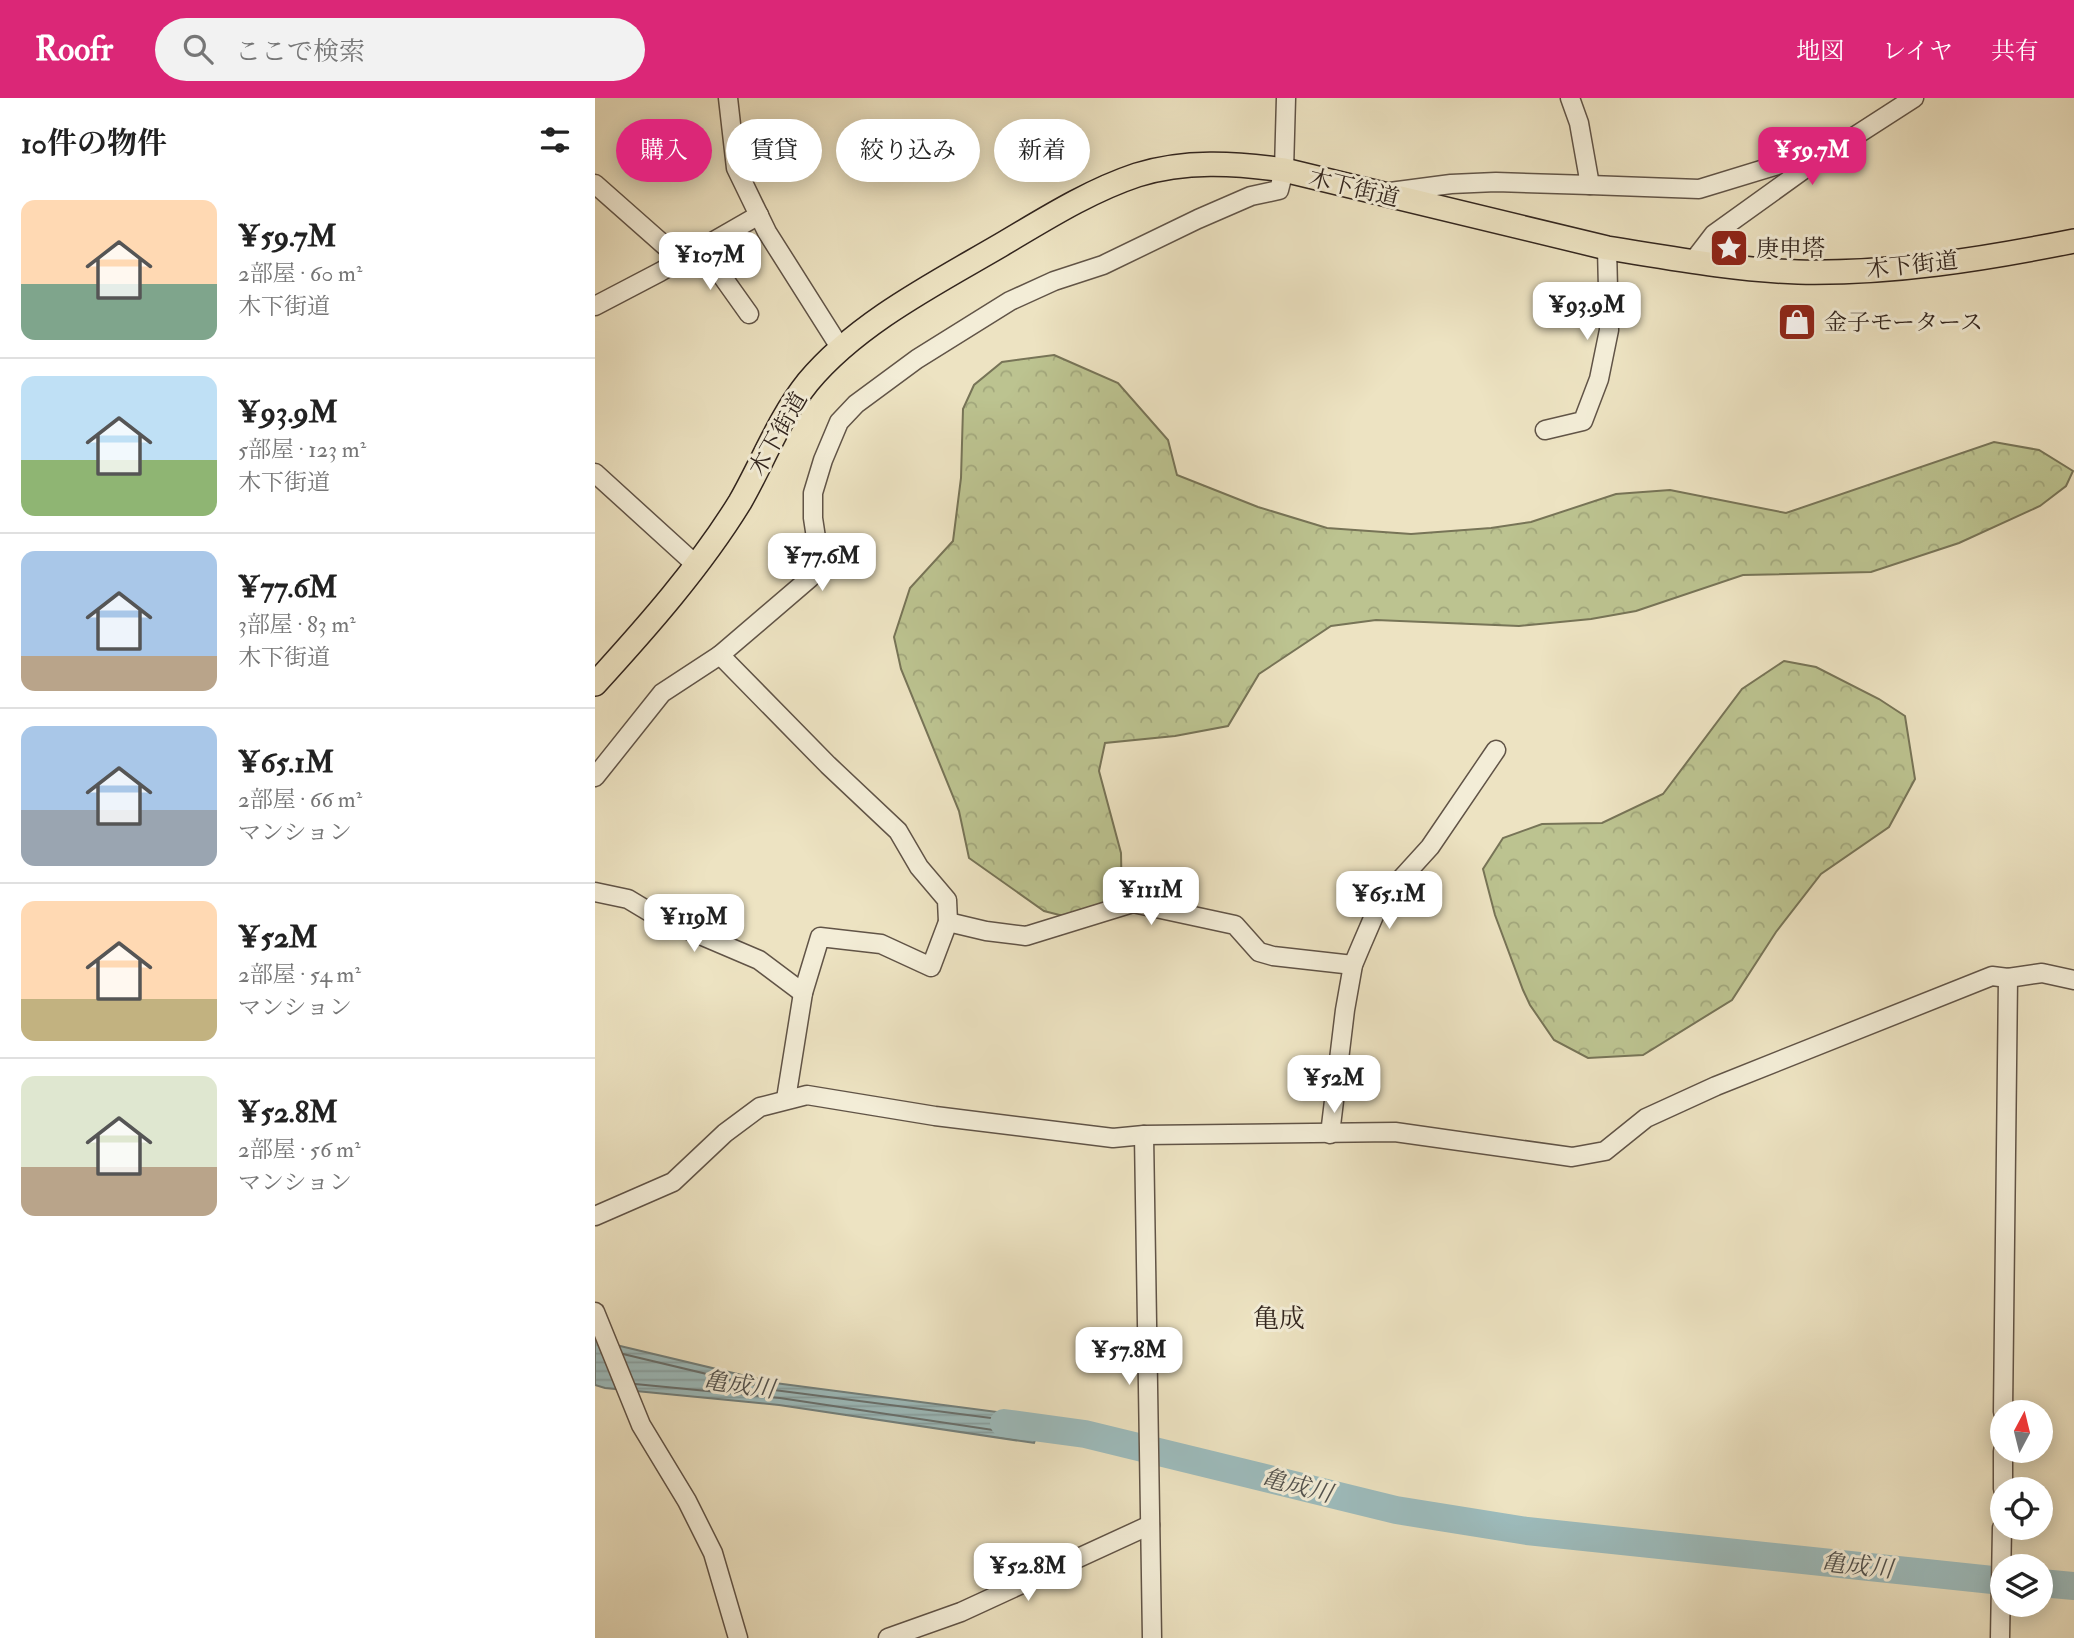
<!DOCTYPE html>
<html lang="ja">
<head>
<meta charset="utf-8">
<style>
	body { margin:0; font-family:"IM FELL Double Pica","Noto Serif JP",serif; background:#f2f2f2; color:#222; height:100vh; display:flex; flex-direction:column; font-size:26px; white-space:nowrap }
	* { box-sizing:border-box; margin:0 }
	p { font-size:23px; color:#767676 }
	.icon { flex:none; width:38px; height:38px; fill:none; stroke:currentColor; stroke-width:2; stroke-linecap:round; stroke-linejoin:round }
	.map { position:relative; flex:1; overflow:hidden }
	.sheet { display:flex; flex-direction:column; background:#fff; width:595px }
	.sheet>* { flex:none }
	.hud { position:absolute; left:21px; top:21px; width:665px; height:63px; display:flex; gap:14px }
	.needle { width:46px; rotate:7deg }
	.tools { position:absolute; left:1395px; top:1302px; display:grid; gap:14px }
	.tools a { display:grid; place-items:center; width:63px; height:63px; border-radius:50%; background:#fff; box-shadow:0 4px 18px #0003; font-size:35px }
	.price { position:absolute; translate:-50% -60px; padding:0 16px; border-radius:14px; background:#fff; color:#222; font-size:23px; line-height:46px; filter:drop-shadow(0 2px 4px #0008) }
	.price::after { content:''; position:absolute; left:50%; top:42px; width:21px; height:16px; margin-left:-10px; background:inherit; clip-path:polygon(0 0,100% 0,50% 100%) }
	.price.on { background:#db2777; color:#fff }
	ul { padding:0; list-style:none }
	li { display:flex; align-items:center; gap:21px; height:175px; padding:0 21px }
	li+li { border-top:2px solid #e0e0e0 }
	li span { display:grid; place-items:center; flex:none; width:196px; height:140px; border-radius:14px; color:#555 }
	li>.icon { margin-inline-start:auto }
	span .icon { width:84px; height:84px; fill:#fffc; stroke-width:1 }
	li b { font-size:30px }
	h2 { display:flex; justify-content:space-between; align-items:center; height:84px; padding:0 21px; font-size:30px }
	.tag { padding:0 24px; border-radius:32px; background:#fff; box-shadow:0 4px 18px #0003; font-size:24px; line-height:63px }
	.tag.on { background:#db2777; color:#fff }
	header { display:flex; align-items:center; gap:42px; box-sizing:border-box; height:98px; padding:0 35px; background:#db2777; color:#fff }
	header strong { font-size:33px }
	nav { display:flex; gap:38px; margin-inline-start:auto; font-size:24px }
	.search { width:490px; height:63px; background:#f2f2f2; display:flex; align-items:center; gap:18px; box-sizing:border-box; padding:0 24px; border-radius:38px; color:#767676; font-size:26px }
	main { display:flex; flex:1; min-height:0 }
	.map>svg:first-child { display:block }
	.forest { fill:url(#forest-crowns); stroke:#777457; stroke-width:2 }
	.water { fill:url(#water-rules); stroke:#72807d; stroke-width:2 }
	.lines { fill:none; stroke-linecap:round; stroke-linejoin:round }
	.shore { stroke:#68706e; stroke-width:2 }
	.river { stroke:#9dbcbd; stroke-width:28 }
	.minor-casing { stroke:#615447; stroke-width:21 }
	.major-casing { stroke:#32251e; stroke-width:26 }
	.minor { stroke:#f3edd7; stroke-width:18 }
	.major { stroke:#ede3c2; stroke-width:23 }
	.labels { text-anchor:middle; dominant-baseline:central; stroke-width:6; stroke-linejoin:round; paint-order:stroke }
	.street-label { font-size:23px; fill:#32251e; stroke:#f3edd7 }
	.poi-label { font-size:23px; fill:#32251e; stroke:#f3edd7; text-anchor:start }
	.water-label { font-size:24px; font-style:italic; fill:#52524e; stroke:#f3edd7 }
	.quarter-label { font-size:26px; fill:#32251e; stroke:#f3edd7 }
</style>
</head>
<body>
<header>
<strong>Roofr</strong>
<div class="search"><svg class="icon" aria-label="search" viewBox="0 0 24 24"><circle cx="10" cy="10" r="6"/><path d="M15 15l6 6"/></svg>ここで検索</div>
<nav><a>地図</a><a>レイヤ</a><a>共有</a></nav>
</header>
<main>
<section class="sheet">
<h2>10件の物件<svg class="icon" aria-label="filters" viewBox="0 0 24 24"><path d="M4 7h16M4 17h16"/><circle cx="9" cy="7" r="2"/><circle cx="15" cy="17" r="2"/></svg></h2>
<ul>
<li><span style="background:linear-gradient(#ffd9b3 60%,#7fa58c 0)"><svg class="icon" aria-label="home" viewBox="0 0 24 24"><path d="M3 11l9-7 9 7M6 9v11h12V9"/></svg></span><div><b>¥59.7M</b><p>2部屋 · 60 m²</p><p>木下街道</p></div></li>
<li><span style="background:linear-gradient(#bfe0f5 60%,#8fb573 0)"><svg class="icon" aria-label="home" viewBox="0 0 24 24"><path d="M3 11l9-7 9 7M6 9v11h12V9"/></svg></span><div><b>¥93.9M</b><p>5部屋 · 123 m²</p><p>木下街道</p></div></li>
<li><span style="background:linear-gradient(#a9c7e8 75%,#b9a48a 0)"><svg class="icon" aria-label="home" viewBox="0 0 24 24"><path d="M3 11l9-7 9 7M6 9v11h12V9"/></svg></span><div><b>¥77.6M</b><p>3部屋 · 83 m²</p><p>木下街道</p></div></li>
<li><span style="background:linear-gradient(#a9c7e8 60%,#9aa5b1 0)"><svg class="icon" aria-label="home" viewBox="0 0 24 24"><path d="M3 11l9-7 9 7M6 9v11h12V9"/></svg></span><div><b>¥65.1M</b><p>2部屋 · 66 m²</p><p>マンション</p></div></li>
<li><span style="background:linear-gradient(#ffd9b3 70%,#c2b280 0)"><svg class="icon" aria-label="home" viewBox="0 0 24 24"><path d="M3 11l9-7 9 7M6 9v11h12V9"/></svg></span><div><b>¥52M</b><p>2部屋 · 54 m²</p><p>マンション</p></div></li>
<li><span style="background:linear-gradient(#dfe7d0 65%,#b9a48a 0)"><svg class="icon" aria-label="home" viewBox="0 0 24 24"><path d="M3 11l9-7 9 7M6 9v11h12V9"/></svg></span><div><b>¥52.8M</b><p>2部屋 · 56 m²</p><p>マンション</p></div></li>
</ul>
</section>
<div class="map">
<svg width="1479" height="1540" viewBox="0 0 1479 1540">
	<defs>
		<pattern id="forest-crowns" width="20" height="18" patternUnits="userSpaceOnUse" patternTransform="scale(1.75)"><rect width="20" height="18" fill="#bcc390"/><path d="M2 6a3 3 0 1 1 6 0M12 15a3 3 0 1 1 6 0" fill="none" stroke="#a2a77c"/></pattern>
		<pattern id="water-rules" width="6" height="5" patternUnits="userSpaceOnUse" patternTransform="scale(1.75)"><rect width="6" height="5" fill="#9dbcbd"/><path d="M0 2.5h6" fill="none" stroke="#88a1a2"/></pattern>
	</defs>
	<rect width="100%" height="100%" fill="#ede3c2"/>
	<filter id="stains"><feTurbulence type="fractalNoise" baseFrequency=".00286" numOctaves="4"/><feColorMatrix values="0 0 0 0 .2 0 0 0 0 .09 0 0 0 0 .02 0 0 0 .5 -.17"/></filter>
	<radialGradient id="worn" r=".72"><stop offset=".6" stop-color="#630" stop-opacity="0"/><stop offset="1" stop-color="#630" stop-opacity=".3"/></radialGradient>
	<!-- forest -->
	<g class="forest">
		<polygon points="459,257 523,285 573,342 582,377 663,409 732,430 816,436 896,430 936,424 1021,396 1075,392 1191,415 1399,344 1444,352 1478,373 1471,388 1445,408 1364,445 1276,474 1148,477 1041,513 996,521 924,528 781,522 736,528 664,576 633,628 580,638 510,645 504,673 526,755 527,809 480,821 449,813 374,760 364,713 306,571 299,539 315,490 358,443 366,380 368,311 379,287 407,264"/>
		<polygon points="1189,563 1221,569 1284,601 1310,618 1320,681 1294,729 1226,776 1181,834 1137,902 1048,957 993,960 959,942 935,907 928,892 900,817 888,771 908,740 947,726 1007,725 1068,696 1147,591"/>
	</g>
	<!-- water -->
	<polygon class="water" points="0,1242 180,1285 448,1320 439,1345 184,1307 10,1290 0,1287"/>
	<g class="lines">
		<!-- shore -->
		<polyline class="shore" points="28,1256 179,1292 434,1325 437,1329 435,1336 431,1337 185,1300 40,1286"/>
		<!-- river -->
		<g class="river">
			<polyline points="409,1325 490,1336 801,1412 932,1433 1407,1483"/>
			<polyline points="1446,1485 1479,1488"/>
		</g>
		<!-- minor casing -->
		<g class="minor-casing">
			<g id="minor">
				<polyline points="133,0 141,70 172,134 246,251"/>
				<polyline points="0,86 86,162"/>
				<polyline points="995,87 1104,91 1189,65 1215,67"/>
				<polyline points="795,94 856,86 901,84 995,87 984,25 975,0"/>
				<polyline points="107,150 154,216"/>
				<polyline points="1099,162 1119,136 1215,67 1319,0"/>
				<polyline points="0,208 65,174 164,117"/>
				<polyline points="950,332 988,323 1004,281 1014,232 1012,150"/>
				<polyline points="0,375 100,466"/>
				<polyline points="0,679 67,595 125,557"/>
				<polyline points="0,794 33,801 63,819 164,862 208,895"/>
				<polyline points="353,824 391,833 431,838 538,805 640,827 664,854 678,858 758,867"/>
				<polyline points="191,1001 208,895 225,839 286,846 336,869 353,824 352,802 324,769 303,733 233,667 125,557 215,480 223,453 218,420 218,395 228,362 244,324 261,306 322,261 415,203 459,183 508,167 603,121 656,98 684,92 689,72 691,0"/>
				<polyline points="735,1036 750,912 758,867 766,848 785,804 835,749 901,652"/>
				<polyline points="549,1037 557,1540"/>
				<polyline points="0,1118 78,1084 130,1035 165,1009 212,997 340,1018 518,1040 549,1037 800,1034 977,1059 1010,1053 1051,1020 1121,988 1397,878 1413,880 1447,875 1479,882"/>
				<polyline points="0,1214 46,1327 92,1403 118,1455 143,1540"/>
				<polyline points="1408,1314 1413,880"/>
				<polyline points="1408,1391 1408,1353"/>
				<polyline points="293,1540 366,1514 555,1427"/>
				<polyline points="1405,1540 1407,1430"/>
			</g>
		</g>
		<!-- major casing -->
		<g class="major-casing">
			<path id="major" d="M0,586C52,529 105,469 145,404C168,364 184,320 213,284C262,225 341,185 406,147C450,121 494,93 542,77C590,62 640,65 689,72L1012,150C1075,160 1140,172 1203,174C1296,176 1389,161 1479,143"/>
		</g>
		<!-- minor -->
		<use href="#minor" class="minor"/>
		<!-- major -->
		<use href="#major" class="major"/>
	</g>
	<!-- icons -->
	<defs>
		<g id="sight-square" transform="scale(2.0125)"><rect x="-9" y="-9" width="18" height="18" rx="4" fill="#8f2418" stroke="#f3edd7"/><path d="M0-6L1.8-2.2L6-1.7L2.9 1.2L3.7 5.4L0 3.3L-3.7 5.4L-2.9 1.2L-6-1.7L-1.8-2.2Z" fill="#fff"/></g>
		<g id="shop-square" transform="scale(2.0125)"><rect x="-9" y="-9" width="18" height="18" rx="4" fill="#8f2418" stroke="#f3edd7"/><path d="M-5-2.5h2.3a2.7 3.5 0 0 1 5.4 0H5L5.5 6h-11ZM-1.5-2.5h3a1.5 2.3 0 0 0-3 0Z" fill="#fff"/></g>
	</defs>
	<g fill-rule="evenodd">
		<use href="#sight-square" x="1134" y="150"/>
		<use href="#shop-square" x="1202" y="224"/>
	</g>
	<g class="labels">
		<!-- street labels -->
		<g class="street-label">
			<text transform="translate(759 90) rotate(14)">木下街道</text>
			<text transform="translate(1317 167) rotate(-6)">木下街道</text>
			<text transform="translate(183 336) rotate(-60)">木下街道</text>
		</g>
		<!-- poi labels -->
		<g class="poi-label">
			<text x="1161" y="150">庚申塔</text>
			<text x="1229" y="224">金子モータース</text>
		</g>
		<!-- water labels -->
		<g class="water-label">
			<text transform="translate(144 1287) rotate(8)">亀成川</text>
			<text transform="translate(702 1388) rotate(14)">亀成川</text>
			<text transform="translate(1262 1468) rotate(6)">亀成川</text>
		</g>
		<!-- quarter labels -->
		<g class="quarter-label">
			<text x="684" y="1221">亀成</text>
		</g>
	</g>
	<rect width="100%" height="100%" filter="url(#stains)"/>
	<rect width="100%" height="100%" fill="url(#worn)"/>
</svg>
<div class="tools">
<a><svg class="needle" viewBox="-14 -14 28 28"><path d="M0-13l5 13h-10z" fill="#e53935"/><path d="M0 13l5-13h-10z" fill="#767676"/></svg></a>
<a><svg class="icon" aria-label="locate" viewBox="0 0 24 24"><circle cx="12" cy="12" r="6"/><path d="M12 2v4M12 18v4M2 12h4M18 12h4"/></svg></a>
<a><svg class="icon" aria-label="layers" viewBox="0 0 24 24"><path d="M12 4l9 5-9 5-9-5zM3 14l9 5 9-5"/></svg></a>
</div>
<b class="price on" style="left:1217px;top:89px">¥59.7M</b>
<b class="price" style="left:115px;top:194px">¥107M</b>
<b class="price" style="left:992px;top:244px">¥93.9M</b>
<b class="price" style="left:227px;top:495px">¥77.6M</b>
<b class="price" style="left:556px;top:829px">¥111M</b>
<b class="price" style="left:794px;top:833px">¥65.1M</b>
<b class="price" style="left:99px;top:856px">¥119M</b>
<b class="price" style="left:739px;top:1017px">¥52M</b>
<b class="price" style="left:534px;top:1289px">¥57.8M</b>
<b class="price" style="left:433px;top:1505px">¥52.8M</b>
<div class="hud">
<a class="tag on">購入</a>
<a class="tag">賃貸</a>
<a class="tag">絞り込み</a>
<a class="tag">新着</a>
</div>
</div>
</main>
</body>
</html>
